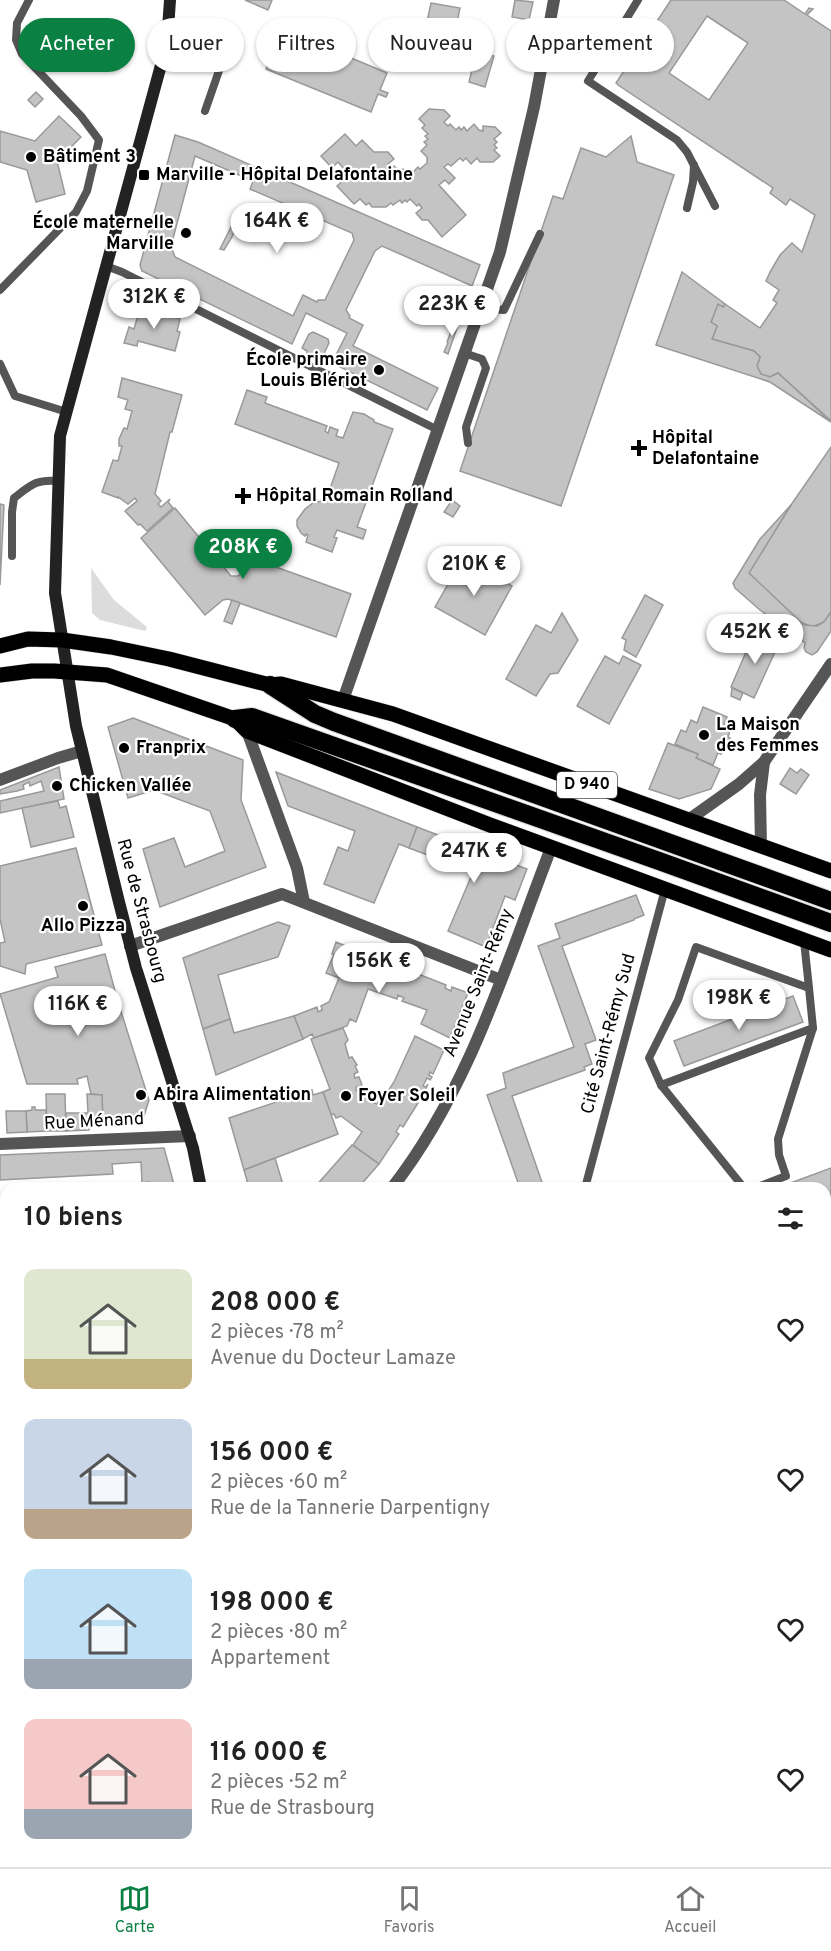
<!DOCTYPE html>
<html lang="fr">
<head>
<meta charset="utf-8">
<style>
	body { margin:0; font-family:Overpass,sans-serif; background:#f2f2f2; color:#222; height:100vh; display:flex; flex-direction:column; font-size:22px; white-space:nowrap }
	* { box-sizing:border-box; margin:0 }
	p { font-size:20px; color:#767676 }
	.icon { flex:none; width:33px; height:33px; fill:none; stroke:currentColor; stroke-width:2; stroke-linecap:round; stroke-linejoin:round }
	.map { position:relative; flex:1; overflow:hidden }
	.side { position:absolute; left:0px; top:1182px; width:831px; height:686px; display:flex; flex-direction:column; background:#fff; border-radius:18px 18px 0 0; box-shadow:0 2px 4px #0004 }
	.side>* { flex:none }
	.hud { position:absolute; left:18px; top:18px; width:795px; height:54px; display:flex; gap:12px }
	.price { position:absolute; translate:-50% -51px; padding:0 14px; border-radius:21px; background:#fff; color:#222; font-size:20px; line-height:39px; filter:drop-shadow(0 2px 3px #0008) }
	.price::after { content:''; position:absolute; left:50%; top:36px; width:18px; height:14px; margin-left:-9px; background:inherit; clip-path:polygon(0 0,100% 0,50% 100%) }
	.price.current { background:#0b8043; color:#fff }
	ul { padding:0; list-style:none }
	li { display:flex; align-items:center; gap:18px; height:150px; padding:0 24px }
	li span { display:grid; place-items:center; flex:none; width:168px; height:120px; border-radius:12px; color:#555 }
	li>.icon { margin-inline-start:auto }
	span .icon { width:72px; height:72px; fill:#fffc; stroke-width:1 }
	li b { font-size:26px }
	h2 { display:flex; justify-content:space-between; align-items:center; height:72px; padding:0 24px; font-size:26px }
	.chip { padding:0 21px; border-radius:27px; background:#fff; box-shadow:0 2px 4px #0004; font-size:21px; line-height:54px }
	.chip.current { background:#0b8043; color:#fff }
	.tab-bar { display:flex; justify-content:space-around; align-items:center; height:84px; border-top:2px solid #e0e0e0; background:#fff; font-size:16px; color:#767676 }
	.tab-bar a { display:grid; justify-items:center; gap:3px }
	.tab-bar .current { color:#0b8043 }
	.map>svg:first-child { display:block }
	.green { fill:#dcdcdc }
	.building { fill:#c4c4c4; stroke:#999; stroke-width:1.5; fill-rule:evenodd }
	.lines { fill:none; stroke-linecap:round; stroke-linejoin:round }
	.primary-casing { stroke:#dbdbdb; stroke-width:16 }
	.highway-casing { stroke:#dbdbdb; stroke-width:20 }
	.lane { stroke:#555; stroke-width:8 }
	.street { stroke:#555; stroke-width:12 }
	.secondary { stroke:#222; stroke-width:12 }
	.primary { stroke:#000; stroke-width:15 }
	.highway { stroke:#000; stroke-width:18 }
	.tram { stroke:#000; stroke-width:1.5 }
	.poi-dot { fill:#000; stroke:#fff; stroke-width:2 }
	.labels { text-anchor:middle; dominant-baseline:central; stroke-width:4.5; stroke-linejoin:round; paint-order:stroke }
	.shield { fill:#fff; stroke:#4c4c4c; stroke-width:1.5 }
	.shield-label { font-size:16px; font-weight:bold; fill:#000 }
	.poi-label { font-size:18px; font-weight:bold; fill:#000; stroke:#fff; text-anchor:start }
	.street-label { font-size:18px; fill:#000; stroke:#fff }
</style>
</head>
<body>
<div class="map">
<svg width="831" height="1867" viewBox="0 0 831 1867">
	<rect width="100%" height="100%" fill="#fff"/>
	<!-- green -->
	<g class="green">
		<polygon points="91,568 114,600 147,627 145,631 100,620 92,613"/>
		<polygon points="0,1370 6,1373 6,1444 0,1440"/>
		<polygon points="831,1418 831,1486 825,1485 825,1425"/>
		<polygon points="15,1862 506,1862 515,1867 12,1867"/>
	</g>
	<!-- building -->
	<g class="building">
		<polygon points="245,0 272,0 268,10"/>
		<polygon points="515,0 533,2 529,20 512,17"/>
		<path d="M671,0H784L805,14L809,8L813,9L807,15L831,31V421L778,373L770,377L761,374L757,366L760,357L754,351L712,339L717,326L711,322L718,303L723,307L725,304L760,328L777,303L773,300L779,290L766,281L770,272L780,255L792,243L802,252L815,215L790,199L786,205L770,193L773,188L618,85L616,83ZM707,16L748,43L709,100L669,73Z"/>
		<polygon points="431,3 460,8 457,22 450,21 447,36 425,31"/>
		<polygon points="282,29 387,73 380,90 388,93 386,97 378,94 371,112 266,69"/>
		<polygon points="470,43 484,46 482,53 494,56 485,87 469,82 473,66 464,64"/>
		<polygon points="36,92 43,99 35,107 28,100"/>
		<polygon points="429,109 444,110 450,116 444,122 448,126 450,124 456,130 459,127 461,130 464,127 467,131 474,124 479,130 483,131 483,126 495,127 501,133 494,139 497,142 494,145 497,148 494,150 500,156 493,162 480,162 477,158 471,164 466,158 463,161 460,158 451,166 448,164 444,167 455,178 449,184 445,180 439,185 466,215 442,237 428,220 422,220 416,213 422,208 419,204 417,206 410,199 407,202 405,200 402,203 400,200 393,205 391,203 386,207 372,207 369,203 366,205 360,199 354,204 337,186 349,175 338,162 332,168 321,156 345,134 356,146 362,140 374,152 388,152 394,159 388,164 392,168 394,166 400,172 403,169 406,172 409,169 412,173 418,167 420,169 427,163 427,157 421,151 427,145 424,142 428,139 425,136 428,134 422,128 425,125 419,119"/>
		<polygon points="59,116 81,137 57,161 65,194 36,202 27,170 0,162 0,131 35,141"/>
		<path d="M175,135L198,142L480,265L472,286L382,246L375,251L346,310L350,316L349,318L363,325L353,346L438,388L427,410L332,363L347,333L306,313L292,344L142,271L140,265ZM195,156L253,181L250,189L352,233L354,240L325,300H318L317,302L303,295L293,316L175,257L171,246Z"/>
		<polygon points="631,136 637,162 674,175 561,506 460,471 553,196 563,199 581,148 606,157"/>
		<polygon points="237,215 240,217 232,237 224,250 220,249"/>
		<polygon points="682,272 725,304 723,307 718,304 711,322 717,326 712,339 754,351 760,357 757,366 761,374 770,377 778,373 831,422 770,382 656,345"/>
		<polygon points="459,295 468,299 461,318 452,315"/>
		<polygon points="140,308 161,314 161,316 165,317 166,315 180,319 177,331 180,332 175,351 138,341 137,346 124,343 129,327 134,329"/>
		<polygon points="455,321 459,322 448,354 444,352 448,343 447,342"/>
		<polygon points="313,332 328,339 329,343 322,358 317,356 314,358 307,355 307,351 302,348 309,334"/>
		<polygon points="122,378 182,395 172,432 170,432 155,494 161,501 158,504 161,507 170,499 168,502 173,508 147,531 140,524 138,525 125,511 137,501 135,498 128,504 118,497 118,498 102,492 113,460 118,461 122,446 119,446 119,439 124,428 127,429 132,411 125,409 128,400 118,397"/>
		<polygon points="247,390 267,397 265,403 327,426 325,431 328,433 330,427 338,430 336,436 343,438 353,412 364,414 374,420 374,422 393,429 357,527 366,530 363,539 337,530 334,537 337,538 332,552 306,542 308,535 306,534 305,536 301,533 297,526 297,520 305,509 313,503 326,500 339,463 235,424"/>
		<polygon points="831,447 831,612 824,622 812,627 800,622 751,577 749,572 791,505"/>
		<polygon points="452,500 460,506 453,517 444,512"/>
		<polygon points="0,504 4,505 0,585"/>
		<polygon points="791,505 749,573 804,625 817,626 824,622 831,612 831,631 817,652 812,655 806,652 804,648 805,643 760,610 735,588 733,583 760,539"/>
		<polygon points="175,508 231,576 238,576 241,573 248,557 351,594 336,637 228,599 223,600 205,615 141,538"/>
		<polygon points="463,558 512,586 485,635 435,607"/>
		<polygon points="645,595 663,605 636,657 624,650 626,640 622,638"/>
		<polygon points="232,600 240,603 232,624 224,621"/>
		<polygon points="562,613 578,640 558,673 550,674 536,696 506,679 536,625 551,633"/>
		<polygon points="765,635 780,641 754,698 731,687 752,638 762,642"/>
		<polygon points="605,656 619,664 623,656 641,665 609,724 577,706"/>
		<polygon points="732,688 743,693 740,700 731,696"/>
		<polygon points="703,707 727,717 724,724 730,731 728,737 730,738 721,754 718,753 713,765 696,758 698,754 675,744 681,730 686,732 691,720 697,723"/>
		<polygon points="133,718 243,760 241,800 266,867 160,907 143,849 174,838 185,867 225,851 210,811 154,790 128,798 108,727"/>
		<polygon points="668,743 698,754 696,758 720,769 711,789 679,799 649,789"/>
		<polygon points="59,767 64,799 0,813 0,801 44,791 41,781 30,786 29,782 23,785 24,789 17,791 0,794 0,790"/>
		<polygon points="790,768 797,773 801,769 809,775 796,794 780,784"/>
		<polygon points="276,772 417,827 409,848 399,844 374,903 324,884 338,847 348,851 355,831 288,806"/>
		<polygon points="58,801 60,808 66,806 74,837 31,847 22,808"/>
		<polygon points="417,827 527,869 515,900 505,896 486,947 448,931 473,872 409,848"/>
		<polygon points="76,848 102,945 26,964 25,974 0,966 0,943 5,942 0,919 0,866"/>
		<polygon points="636,895 644,915 634,919 634,920 562,946 596,1040 585,1044 592,1064 584,1067 585,1070 512,1096 544,1188 520,1188 487,1095 506,1088 503,1073 574,1047 538,946 560,938 555,924"/>
		<polygon points="278,922 290,926 278,957 218,975 230,1019 203,1029 183,958"/>
		<polygon points="336,942 368,955 367,958 373,960 374,957 402,967 401,971 409,974 410,971 408,970 446,985 445,988 451,991 452,987 468,993 450,1038 421,1024 427,1010 402,1001 404,998 398,995 397,999 368,989 356,1022 350,1019 347,1026 314,1038 312,1034 303,1039 294,1016 317,1007 318,1012 322,1010 321,1006 329,1002 339,978 326,973 334,954 332,954"/>
		<polygon points="105,954 118,1002 149,1100 144,1116 135,1122 129,1123 103,1124 102,1095 91,1094 87,1076 77,1079 78,1084 27,1084 0,994 58,977 55,967"/>
		<polygon points="793,996 803,1022 684,1066 674,1041"/>
		<polygon points="294,1016 303,1039 216,1075 203,1029 230,1019 234,1033"/>
		<polygon points="343,1028 348,1040 345,1044 349,1058 352,1057 357,1065 355,1066 358,1072 354,1074 355,1078 359,1077 362,1085 356,1087 356,1090 374,1100 372,1102 377,1104 378,1102 380,1103 394,1082 415,1036 444,1050 433,1074 430,1072 429,1075 432,1077 430,1080 427,1078 423,1086 426,1087 428,1084 422,1097 420,1100 417,1098 416,1101 418,1103 403,1127 400,1125 396,1132 399,1134 379,1164 353,1145 362,1132 341,1116 336,1118 334,1114 331,1115 323,1092 330,1089 311,1039"/>
		<polygon points="312,1090 313,1095 323,1092 338,1134 244,1170 229,1118"/>
		<polygon points="46,1094 65,1094 66,1131 47,1131"/>
		<polygon points="87,1094 102,1095 103,1122 88,1122 89,1130 66,1131 66,1113 88,1113"/>
		<polygon points="32,1107 35,1107 35,1110 46,1110 47,1131 27,1132 26,1111 32,1110"/>
		<polygon points="6,1111 26,1111 27,1132 7,1133"/>
		<polygon points="352,1145 379,1164 358,1188 314,1188"/>
		<polygon points="164,1148 175,1188 151,1188 150,1182 142,1183 141,1162 112,1164 113,1174 0,1180 0,1155"/>
		<polygon points="275,1158 284,1188 249,1188 244,1170"/>
		<polygon points="831,1168 831,1196 825,1199 825,1188 777,1188"/>
		<polygon points="6,1264 6,1300 0,1296 0,1273"/>
		<polygon points="0,1629 6,1633 6,1650 0,1647"/>
		<polygon points="6,1691 6,1761 0,1772 0,1702"/>
		<polygon points="653,1862 687,1862 683,1867 661,1867"/>
		<polygon points="687,1862 706,1862 715,1867 683,1867"/>
		<polygon points="729,1862 769,1862 768,1867 735,1867"/>
	</g>
	<g class="lines">
		<!-- primary casing -->
		<g class="primary-casing">
			<g id="primary">
				<polyline points="0,646 28,639 62,640 111,647 169,659 270,685 281,684 393,714 831,871"/>
				<polyline points="0,675 32,671 54,671 107,675 235,719 247,731 490,825 831,950"/>
				<polyline points="825,1738 831,1707"/>
				<polyline points="799,1867 800,1862"/>
			</g>
		</g>
		<!-- highway casing -->
		<g class="highway-casing">
			<g id="highway">
				<polyline points="270,685 315,714 334,722 831,901"/>
				<polyline points="235,719 252,717 659,861 831,923"/>
			</g>
		</g>
		<!-- lane -->
		<g class="lane">
			<polyline points="638,0 588,81 677,140 687,152 715,206"/>
			<polyline points="167,43 183,45 222,62 205,111"/>
			<polyline points="687,208 693,182 694,165"/>
			<polyline points="106,266 122,272 438,430"/>
			<polyline points="0,290 76,212 87,191 99,140 81,116 22,54 16,40 17,23 29,0"/>
			<polyline points="480,308 504,310 540,234"/>
			<polyline points="464,353 482,359 486,368 466,427 468,443"/>
			<polyline points="0,364 15,396 67,412"/>
			<path d="M12,556V512L14,498C31,485 36,479 58,481"/>
			<polyline points="804,941 809,988"/>
			<polyline points="661,1085 813,1028"/>
			<polyline points="585,1188 665,889"/>
			<polyline points="744,1188 661,1085 649,1058 678,1000 696,947 809,988 813,1028 778,1139 779,1155 786,1176 755,1188"/>
			<polyline points="825,1207 831,1204"/>
			<polyline points="0,1231 6,1230"/>
			<polyline points="0,1253 6,1244"/>
			<polyline points="825,1272 830,1285"/>
			<polyline points="0,1318 6,1322"/>
			<polyline points="825,1634 831,1635"/>
		</g>
		<!-- street -->
		<g class="street">
			<polyline points="343,700 500,252 534,107 554,0"/>
			<polyline points="247,731 297,868 304,902"/>
			<polyline points="0,780 58,758 82,751"/>
			<polyline points="687,821 739,784 764,762 831,664"/>
			<polyline points="761,847 760,795 764,762"/>
			<polyline points="130,946 282,894 501,980"/>
			<polyline points="0,1144 190,1136"/>
			<path d="M392,1188C470,1088 506,964 551,848"/>
			<polyline points="825,1403 831,1397"/>
		</g>
		<!-- secondary -->
		<g class="secondary">
			<polyline points="170,0 167,43 60,436 55,593 76,726 119,902 136,968 193,1148 201,1188"/>
			<polyline points="825,1288 831,1284"/>
			<polyline points="825,1329 831,1327"/>
			<polyline points="0,1487 6,1491"/>
			<polyline points="0,1817 6,1806"/>
			<polyline points="551,1862 560,1867"/>
		</g>
		<!-- primary -->
		<use href="#primary" class="primary"/>
		<!-- highway -->
		<use href="#highway" class="highway"/>
		<!-- tram -->
		<g class="tram">
			<polyline points="825,1305 831,1303"/>
			<polyline points="0,1860 6,1849"/>
		</g>
	</g>
	<!-- markers -->
	<g class="poi-dot">
		<circle cx="31" cy="157" r="6"/>
		<rect x="138" y="169" width="12" height="12" rx="3"/>
		<circle cx="186" cy="233" r="6"/>
		<circle cx="379" cy="370" r="6"/>
		<path d="M636 439h6v6h6v6h-6v6h-6v-6h-6v-6h6z"/>
		<path d="M240 487h6v6h6v6h-6v6h-6v-6h-6v-6h6z"/>
		<circle cx="704" cy="735" r="6"/>
		<circle cx="124" cy="748" r="6"/>
		<circle cx="57" cy="786" r="6"/>
		<circle cx="83" cy="906" r="6"/>
		<circle cx="141" cy="1095" r="6"/>
		<circle cx="346" cy="1096" r="6"/>
	</g>
	<g class="labels">
		<!-- shield labels -->
		<rect class="shield" x="557" y="772" width="60" height="26" rx="4.5"/>
		<g class="shield-label">
			<text x="587" y="785">D 940</text>
		</g>
		<!-- poi labels -->
		<g class="poi-label">
			<text x="43" y="157">Bâtiment 3</text>
			<text x="156" y="175">Marville - Hôpital Delafontaine</text>
			<text x="174" y="223" text-anchor="end">École maternelle<tspan x="174" dy="21">Marville</tspan></text>
			<text x="367" y="360" text-anchor="end">École primaire<tspan x="367" dy="21">Louis Blériot</tspan></text>
			<text x="652" y="438">Hôpital<tspan x="652" dy="21">Delafontaine</tspan></text>
			<text x="256" y="496">Hôpital Romain Rolland</text>
			<text x="716" y="725">La Maison<tspan x="716" dy="21">des Femmes</tspan></text>
			<text x="136" y="748">Franprix</text>
			<text x="69" y="786">Chicken Vallée</text>
			<text x="83" y="926" text-anchor="middle">Allo Pizza</text>
			<text x="153" y="1095">Abira Alimentation</text>
			<text x="358" y="1096">Foyer Soleil</text>
		</g>
		<!-- street labels -->
		<g class="street-label">
			<text transform="translate(141 911) rotate(75)">Rue de Strasbourg</text>
			<text transform="translate(479 983) rotate(-68)">Avenue Saint-Rémy</text>
			<text transform="translate(609 1034) rotate(-75)">Cité Saint-Rémy Sud</text>
			<text transform="translate(94 1122) rotate(-3)">Rue Ménand</text>
		</g>
	</g>
</svg>
<b class="price" style="left:277px;top:254px">164K €</b>
<b class="price" style="left:154px;top:330px">312K €</b>
<b class="price" style="left:452px;top:337px">223K €</b>
<b class="price current" style="left:243px;top:580px">208K €</b>
<b class="price" style="left:474px;top:597px">210K €</b>
<b class="price" style="left:755px;top:665px">452K €</b>
<b class="price" style="left:474px;top:884px">247K €</b>
<b class="price" style="left:379px;top:994px">156K €</b>
<b class="price" style="left:739px;top:1031px">198K €</b>
<b class="price" style="left:78px;top:1037px">116K €</b>
<div class="hud">
<a class="chip current">Acheter</a>
<a class="chip">Louer</a>
<a class="chip">Filtres</a>
<a class="chip">Nouveau</a>
<a class="chip">Appartement</a>
</div>
<section class="side">
<h2>10 biens<svg class="icon" aria-label="filters" viewBox="0 0 24 24"><path d="M4 7h16M4 17h16"/><circle cx="9" cy="7" r="2"/><circle cx="15" cy="17" r="2"/></svg></h2>
<ul>
<li><span style="background:linear-gradient(#dfe7d0 75%,#c2b280 0)"><svg class="icon" aria-label="home" viewBox="0 0 24 24"><path d="M3 11l9-7 9 7M6 9v11h12V9"/></svg></span><div><b>208 000 €</b><p>2 pièces · 78 m²</p><p>Avenue du Docteur Lamaze</p></div><svg class="icon" aria-label="heart" viewBox="0 0 24 24"><path d="M12 20l-8-8c-3-5 5-10 8-4 3-6 11-1 8 4z"/></svg></li>
<li><span style="background:linear-gradient(#c9d6e8 75%,#b9a48a 0)"><svg class="icon" aria-label="home" viewBox="0 0 24 24"><path d="M3 11l9-7 9 7M6 9v11h12V9"/></svg></span><div><b>156 000 €</b><p>2 pièces · 60 m²</p><p>Rue de la Tannerie Darpentigny</p></div><svg class="icon" aria-label="heart" viewBox="0 0 24 24"><path d="M12 20l-8-8c-3-5 5-10 8-4 3-6 11-1 8 4z"/></svg></li>
<li><span style="background:linear-gradient(#bfe0f5 75%,#9aa5b1 0)"><svg class="icon" aria-label="home" viewBox="0 0 24 24"><path d="M3 11l9-7 9 7M6 9v11h12V9"/></svg></span><div><b>198 000 €</b><p>2 pièces · 80 m²</p><p>Appartement</p></div><svg class="icon" aria-label="heart" viewBox="0 0 24 24"><path d="M12 20l-8-8c-3-5 5-10 8-4 3-6 11-1 8 4z"/></svg></li>
<li><span style="background:linear-gradient(#f6c9c9 75%,#9aa5b1 0)"><svg class="icon" aria-label="home" viewBox="0 0 24 24"><path d="M3 11l9-7 9 7M6 9v11h12V9"/></svg></span><div><b>116 000 €</b><p>2 pièces · 52 m²</p><p>Rue de Strasbourg</p></div><svg class="icon" aria-label="heart" viewBox="0 0 24 24"><path d="M12 20l-8-8c-3-5 5-10 8-4 3-6 11-1 8 4z"/></svg></li>
</ul>
</section>
</div>
<nav class="tab-bar">
<a class="current"><svg class="icon" aria-label="map" viewBox="0 0 24 24"><path d="M3 6l6-2 6 2 6-2v14l-6 2-6-2-6 2zM9 4v14M15 6v14"/></svg>Carte</a>
<a><svg class="icon" aria-label="saved" viewBox="0 0 24 24"><path d="M7 4h10v16l-5-4-5 4z"/></svg>Favoris</a>
<a><svg class="icon" aria-label="home" viewBox="0 0 24 24"><path d="M3 11l9-7 9 7M6 9v11h12V9"/></svg>Accueil</a>
</nav>
</body>
</html>
